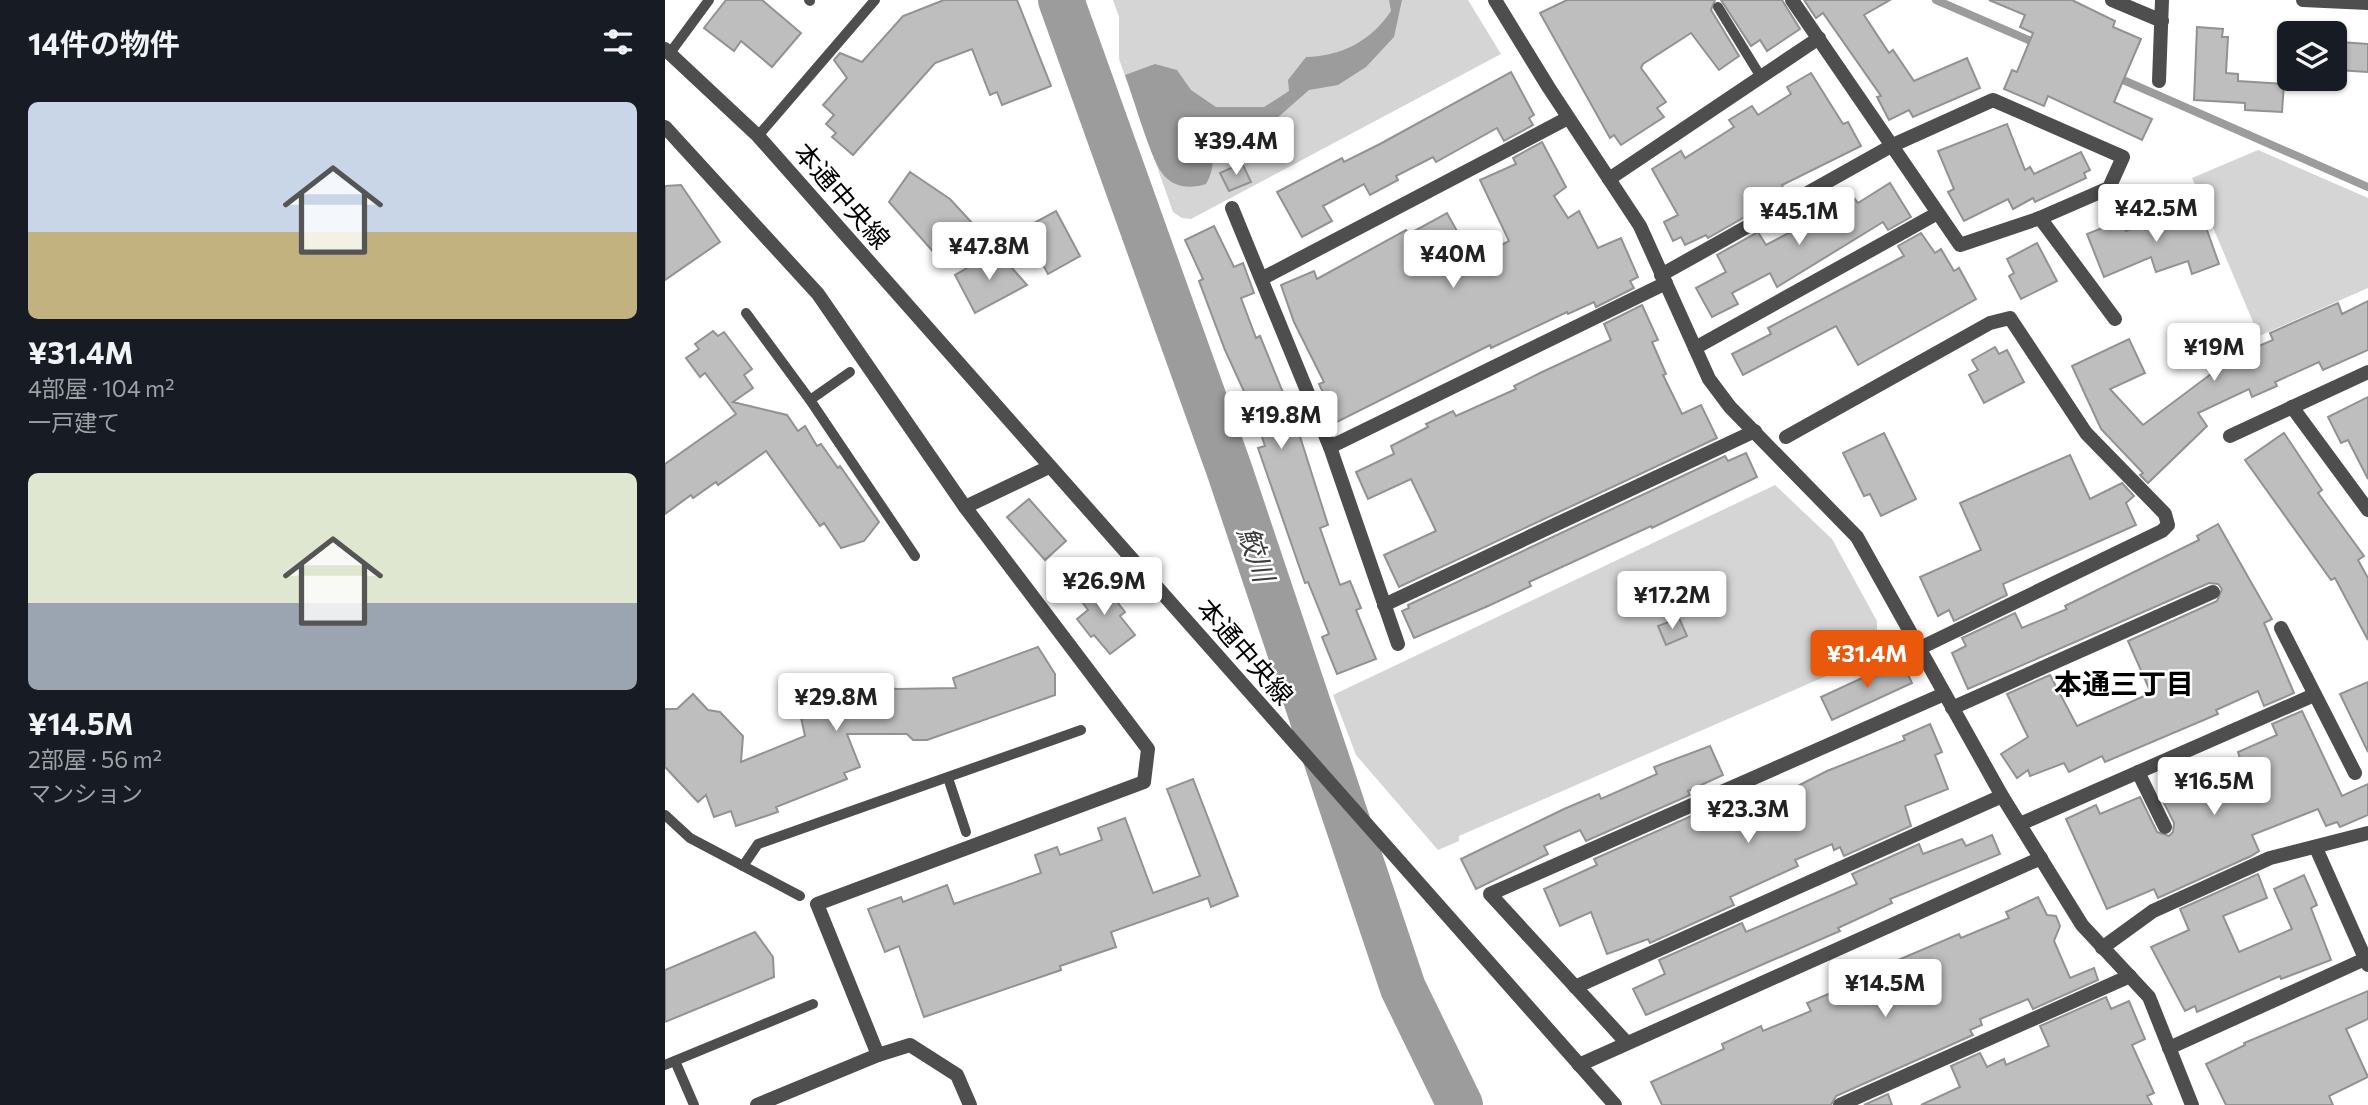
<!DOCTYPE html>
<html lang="ja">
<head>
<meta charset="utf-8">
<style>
	body { margin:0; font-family:Commissioner,"Noto Sans JP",sans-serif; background:#242831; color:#f1f3f6; height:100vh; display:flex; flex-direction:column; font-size:26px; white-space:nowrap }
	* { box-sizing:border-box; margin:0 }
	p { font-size:23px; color:#9ea1a6 }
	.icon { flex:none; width:38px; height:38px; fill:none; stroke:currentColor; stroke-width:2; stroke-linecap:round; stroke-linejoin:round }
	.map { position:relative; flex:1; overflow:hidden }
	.side { display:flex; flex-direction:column; background:#171b24; width:665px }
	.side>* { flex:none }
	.tools { position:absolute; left:1612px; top:21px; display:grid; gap:14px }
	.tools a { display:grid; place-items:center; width:70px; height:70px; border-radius:10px; background:#171b24; box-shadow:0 2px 5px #0004; font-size:35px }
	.price { position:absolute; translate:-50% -60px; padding:0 16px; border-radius:7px; background:#fff; color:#222; font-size:23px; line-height:46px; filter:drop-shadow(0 2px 4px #0008) }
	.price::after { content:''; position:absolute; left:50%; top:42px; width:21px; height:16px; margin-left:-10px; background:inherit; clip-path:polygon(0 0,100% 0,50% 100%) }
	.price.active { background:#ea580c; color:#fff }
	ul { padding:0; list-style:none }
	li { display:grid; align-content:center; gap:14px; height:371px; padding:0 28px }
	li span { display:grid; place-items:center; height:217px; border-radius:10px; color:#555 }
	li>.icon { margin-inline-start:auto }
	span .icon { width:126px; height:126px; fill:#fffc; stroke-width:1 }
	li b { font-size:30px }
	h2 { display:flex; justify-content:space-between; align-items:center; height:84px; padding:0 28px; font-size:30px }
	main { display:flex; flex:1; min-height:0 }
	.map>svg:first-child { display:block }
	.green { fill:#d5d5d5 }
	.water { fill:#9c9c9c }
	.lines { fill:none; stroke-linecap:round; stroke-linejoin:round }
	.stream { stroke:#9c9c9c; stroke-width:8 }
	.river { stroke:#9c9c9c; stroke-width:46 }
	.building { fill:#bebebe; stroke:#929292; stroke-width:2 }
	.service { stroke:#4e4e4e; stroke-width:10 }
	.minor { stroke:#4e4e4e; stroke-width:14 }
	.tertiary { stroke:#4e4e4e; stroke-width:14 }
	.labels { text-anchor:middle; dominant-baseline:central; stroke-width:5; stroke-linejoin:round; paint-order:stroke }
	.street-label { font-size:26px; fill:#000; stroke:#fff }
	.water-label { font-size:28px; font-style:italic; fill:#3d3d3d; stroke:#fff }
	.neighbourhood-label { font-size:28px; font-weight:bold; fill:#000; stroke:#fff }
</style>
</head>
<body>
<main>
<section class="side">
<h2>14件の物件<svg class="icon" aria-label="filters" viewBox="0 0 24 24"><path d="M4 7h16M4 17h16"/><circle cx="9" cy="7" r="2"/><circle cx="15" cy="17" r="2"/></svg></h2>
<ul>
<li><span style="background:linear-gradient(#c9d6e8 60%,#c2b280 0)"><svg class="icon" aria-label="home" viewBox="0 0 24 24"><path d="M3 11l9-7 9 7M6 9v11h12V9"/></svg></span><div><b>¥31.4M</b><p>4部屋 · 104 m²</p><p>一戸建て</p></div></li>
<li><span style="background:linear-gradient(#dfe7d0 60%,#9aa5b1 0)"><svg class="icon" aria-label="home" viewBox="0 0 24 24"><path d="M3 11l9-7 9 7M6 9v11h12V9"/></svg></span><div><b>¥14.5M</b><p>2部屋 · 56 m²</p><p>マンション</p></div></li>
</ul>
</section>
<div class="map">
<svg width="1703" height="1105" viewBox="0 0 1703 1105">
	<rect width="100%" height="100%" fill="#fff"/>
	<!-- green -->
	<g class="green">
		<polygon points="448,0 803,0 836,54 526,219 517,218 508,212 454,59 454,17"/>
		<polygon points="1593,150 1703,198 1703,288 1594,336 1527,178"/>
		<polygon points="1110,485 1167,539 1212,621 1212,654 794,836 794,841 773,850 691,755 668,695"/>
	</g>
	<!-- water -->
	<path class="water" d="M724,0H737L729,37L701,67L673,85L644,90L602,127L555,133L546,141C549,156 549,171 541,184C525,189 508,188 497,173C485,157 468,96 460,75L490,64L512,70L526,90L551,107H599L624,91L623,80L641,57C677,56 706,41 726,11Z"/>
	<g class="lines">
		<!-- stream -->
		<g class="stream">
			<polyline points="1271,0 1373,44"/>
			<polyline points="1449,76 1703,187"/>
		</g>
		<!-- river -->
		<polyline class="river" points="396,0 564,469 738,988 795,1105"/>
	</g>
	<!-- building -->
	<g class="building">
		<polygon points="61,0 97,0 136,33 107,67 76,41 69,51 39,28"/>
		<polygon points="279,0 352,0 386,86 337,105 332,92 325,95 307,49 270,63 188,155 167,137 171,133 161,124 169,115 158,105 182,78 169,60 175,53 197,62 238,16"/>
		<polygon points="902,0 1050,0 1046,10 1074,56 1054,70 1026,33 978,64 976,68 1001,102 992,108 999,117 956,145 949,135 945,138 875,13"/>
		<polygon points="1056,0 1117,0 1135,29 1102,51 1095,40 1086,46"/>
		<polygon points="1139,0 1225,0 1199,15 1224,53 1228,50 1249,81 1302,58 1315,88 1248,117 1244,110 1224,120 1212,97 1216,96 1158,13 1151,18"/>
		<polygon points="1324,0 1407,0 1450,21 1448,27 1476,39 1449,102 1487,119 1477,140 1383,96 1379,106 1339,89 1347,70 1352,72 1368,33 1355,27 1360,15"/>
		<polygon points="1532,27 1558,29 1557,37 1563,37 1561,73 1573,74 1573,81 1619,84 1617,112 1580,110 1580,103 1529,100"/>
		<polygon points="1675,42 1703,44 1703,72 1673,70"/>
		<polygon points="846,72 869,115 864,118 868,125 839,141 832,128 771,162 768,157 731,176 733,180 705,195 699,184 658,206 667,221 637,237 612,192 677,158 679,162 715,144"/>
		<polygon points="1146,73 1178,124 1183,122 1196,146 1117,185 1118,188 1080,209 1083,215 1043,238 1041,235 1020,245 1016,237 1008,241 999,222 1013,215 987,169 1016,151 1020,158 1069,127 1064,120 1087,106 1093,115 1126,94 1122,87"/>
		<polygon points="1342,124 1360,170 1365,167 1369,174 1416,152 1425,170 1419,173 1421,178 1370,202 1368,198 1348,209 1343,199 1299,221 1283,192 1289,189 1273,151"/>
		<polygon points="877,142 901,187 889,196 903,218 914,211 933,248 956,238 973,277 965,281 969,288 931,307 929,302 903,314 902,312 826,348 825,345 672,422 654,384 659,382 629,322 616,285 649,271 652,279 741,230 744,234 782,213 808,260 844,241 815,180 851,164 848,158"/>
		<polygon points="577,163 586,182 564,191 555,173"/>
		<polygon points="245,172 285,199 308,224 272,256 224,202"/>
		<polygon points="1225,183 1246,217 1223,230 1218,222 1112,287 1105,273 1067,293 1073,304 1047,317 1031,288 1061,272 1052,255 1093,232 1101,245 1178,204 1179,206 1190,199 1193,203"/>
		<polygon points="16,185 55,242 0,280 0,186"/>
		<polygon points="1533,205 1554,264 1527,274 1523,261 1491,272 1486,257 1439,277 1422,234 1457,220 1461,231"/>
		<polygon points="391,211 415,256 383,274 358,229"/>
		<polygon points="549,226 569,267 578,263 589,293 576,298 591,338 595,336 632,427 663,525 655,528 675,585 685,581 696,608 691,610 711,659 672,674 657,637 664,634 643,582 640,583 593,448 600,446 589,413 560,350 534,281 538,279 520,240"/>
		<polygon points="1256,233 1270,253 1276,249 1289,271 1294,268 1311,299 1193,365 1171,326 1078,375 1067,354 1106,334 1103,328 1239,256 1233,246"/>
		<polygon points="1372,243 1392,281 1356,299 1344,276 1349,273 1342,259"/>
		<polygon points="325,255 329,263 338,258 362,285 310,313 290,275"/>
		<polygon points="1703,301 1703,350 1658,370 1654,362 1610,382 1612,386 1587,397 1584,389 1533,413 1542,426 1483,483 1475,475 1478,473 1436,429 1407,366 1464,339 1480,373 1445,389 1478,425 1570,356 1608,340 1605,333 1673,303 1677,314"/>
		<polygon points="977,305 993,340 987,342 1001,374 998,375 1017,414 1036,405 1052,438 734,587 719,555 771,531 746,479 703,499 691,472 729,454 726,446 763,427 761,424 788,411 791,416 851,389 849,386 875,373 946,340 939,324"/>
		<polygon points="48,331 53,336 59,332 87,369 79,375 88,388 68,402 122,415 133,431 140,426 152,446 156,444 173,468 175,466 214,522 199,541 176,548 159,523 155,526 101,451 53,485 51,482 28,498 26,495 0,514 0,464 71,414 40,373 35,377 21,358 34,349 30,344"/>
		<polygon points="1330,347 1334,354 1342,350 1359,382 1319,403 1304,375 1313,370 1307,360"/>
		<polygon points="1703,397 1703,479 1683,440 1676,443 1663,417"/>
		<polygon points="1219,433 1251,499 1216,516 1205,494 1199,496 1178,453"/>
		<polygon points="1619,433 1657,490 1653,493 1699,556 1693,560 1703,578 1703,640 1670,578 1666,580 1580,460"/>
		<polygon points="1081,453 1092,477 987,528 986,526 864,582 866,586 823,606 749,638 737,611 744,608 743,605 1060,456 1063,461"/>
		<polygon points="1405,455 1425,499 1457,483 1469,496 1461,503 1471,525 1338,584 1342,595 1289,621 1284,610 1273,616 1255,577 1316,550 1295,503"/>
		<polygon points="364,499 401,541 380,560 342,517"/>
		<polygon points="1553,524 1607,619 1599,623 1629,693 1599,706 1593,691 1551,710 1553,714 1440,762 1437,756 1404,772 1399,763 1365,776 1363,770 1352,778 1336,754 1363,737 1342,694 1385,675 1412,726 1486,693 1463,641 1552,601 1557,589 1553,584 1544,583 1303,689 1287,653 1301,646 1297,638 1350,613 1357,628 1402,609 1400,606 1534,540 1532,536"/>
		<polygon points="434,579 460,612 455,616 470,635 445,654 429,635 426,637 412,619 423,610 412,595"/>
		<polygon points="1014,618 1022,636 1001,645 993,626"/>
		<polygon points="373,647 390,674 390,695 262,740 248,740 242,734 182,734 195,767 179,773 182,779 111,807 113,812 71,826 66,811 49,817 41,795 33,802 0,767 0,709 12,709 28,694 43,710 55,712 78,736 76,762 140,736 134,708 140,680 178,680 177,683 205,683 204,686 232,689 291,688 288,678"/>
		<polygon points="1236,660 1247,683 1167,720 1156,697"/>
		<polygon points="1703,682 1703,752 1675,694"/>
		<polygon points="1637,711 1677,796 1703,784 1703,815 1675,827 1672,822 1661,826 1653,809 1587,835 1594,851 1586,856 1493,898 1489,889 1442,909 1401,819 1431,805 1435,814 1475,797 1492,832 1504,836 1508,832 1509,823 1496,797 1576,761 1573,752 1612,735 1607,724"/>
		<polygon points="1265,724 1277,752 1270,755 1283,789 1240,806 1246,826 1179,856 1175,847 1169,850 1167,844 1130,860 1133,866 1065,897 1069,905 985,943 983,939 942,954 926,912 895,926 879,889 932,865 929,859 1033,813 1040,827 1093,803 1092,800 1120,789 1121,792 1162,771 1240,740 1238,736"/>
		<polygon points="1045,746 1058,775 1023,791 1025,795 921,841 915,830 879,846 883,854 811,889 796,859 899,809 934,794 936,799 992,774 989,767"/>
		<polygon points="528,779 573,896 546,907 543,898 446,932 451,947 395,966 396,970 259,1017 234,946 220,952 203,909 236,897 238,902 282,885 289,904 376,873 370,855 392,847 395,855 437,840 433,828 460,818 488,893 535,876 502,789"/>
		<polygon points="1327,835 1335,854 1225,899 1227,903 1173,928 1175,931 1071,976 981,1015 968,989 1000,974 994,960 1077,923 1081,932 1192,884 1187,874 1254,844 1258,854 1297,839 1301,846"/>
		<polygon points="1593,874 1602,898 1558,916 1574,952 1627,929 1609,889 1639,875 1652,905 1646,908 1666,960 1616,979 1615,976 1532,1012 1530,1006 1520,1011 1486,947 1524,930 1515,909"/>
		<polygon points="1373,897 1382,915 1391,916 1395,926 1389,941 1405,978 1429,968 1433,980 1368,1009 1363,999 1315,1019 1317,1025 1305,1030 1308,1035 1171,1096 1166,1105 997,1105 986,1082 1059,1049 1057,1044 1096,1026 1098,1031 1146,1011 1142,1003 1221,970 1219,966 1294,934 1296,938 1344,918 1341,912"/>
		<polygon points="90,932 108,957 109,977 0,1022 0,970"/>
		<polygon points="1703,991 1703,1019 1681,1029 1703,1077 1664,1096 1668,1105 1561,1105 1541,1064 1580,1045 1579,1043"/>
		<polygon points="1441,997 1446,1009 1464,1001 1480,1039 1467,1045 1489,1093 1482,1096 1487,1105 1256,1105 1295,1087 1286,1066 1315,1053 1322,1067 1339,1059 1341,1065 1384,1046 1375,1026"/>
		<polygon points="1223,1094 1227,1105 1199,1105"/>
	</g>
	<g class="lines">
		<!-- service -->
		<g class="service">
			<polyline points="144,0 145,1"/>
			<polyline points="1053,7 1096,77"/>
			<polyline points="5,53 44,0"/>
			<polyline points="93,136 210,0"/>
			<polyline points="81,313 145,400 250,556"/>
			<polyline points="145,400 185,372"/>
			<polyline points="283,778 301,832"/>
			<polyline points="0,815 25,838 135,896"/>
			<polyline points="78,866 93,844 416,730"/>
			<polyline points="10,1061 29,1105"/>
			<polyline points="0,1065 148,1004"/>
		</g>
		<!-- minor -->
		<g class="minor">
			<polyline points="1447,0 1497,21"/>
			<polyline points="1638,0 1703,3"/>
			<polyline points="1494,81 1497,0"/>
			<polyline points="944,179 1154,38"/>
			<polyline points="567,208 665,447 733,644"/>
			<polyline points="1375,218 1450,319"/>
			<polyline points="996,275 1228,145 1328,100 1458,157 1444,188 1375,218 1295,245 1127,0"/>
			<polyline points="598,278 903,118"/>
			<polyline points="1030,348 1271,214"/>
			<polyline points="1627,407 1703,510"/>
			<polyline points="1565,436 1703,372"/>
			<polyline points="1121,437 1325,323 1345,318 1421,433 1500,514 1503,525 1497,531 1253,649"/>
			<polyline points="665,447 1001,283"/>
			<polyline points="300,507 384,467"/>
			<polyline points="719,605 1090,431"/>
			<polyline points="1616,628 1690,773"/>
			<polyline points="1287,708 1548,592"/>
			<polyline points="1473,772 1500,827"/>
			<polyline points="1355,824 1649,695"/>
			<polyline points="1651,848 1703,965"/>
			<polyline points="1437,948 1488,911 1605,858 1703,833"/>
			<polyline points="910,987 1337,796"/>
			<polyline points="961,1042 825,894 1279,694"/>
			<polyline points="1504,1048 1700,959"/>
			<polyline points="213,1055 245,1045 292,1075 305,1105"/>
			<polyline points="914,1065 1376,858"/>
			<polyline points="1175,1105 1465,976"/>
		</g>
		<!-- tertiary -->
		<g class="tertiary">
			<polyline points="830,0 884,88 975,226 1044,379 1065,407 1192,537 1337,796 1417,925 1484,997 1527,1105"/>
			<polyline points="0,49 93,136 950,1105"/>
			<polyline points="0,127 153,294 300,507 483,749 479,782 152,904 213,1055 92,1105"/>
		</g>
	</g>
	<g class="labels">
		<!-- street labels -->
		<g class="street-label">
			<text transform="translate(178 195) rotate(49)">本通中央線</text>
			<text transform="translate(581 651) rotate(49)">本通中央線</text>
		</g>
		<!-- water labels -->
		<g class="water-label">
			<text transform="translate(592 554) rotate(71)">鮫川</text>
		</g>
		<!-- neighbourhood labels -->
		<g class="neighbourhood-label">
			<text x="1459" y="683">本通三丁目</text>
		</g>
	</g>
</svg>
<div class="tools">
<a><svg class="icon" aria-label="layers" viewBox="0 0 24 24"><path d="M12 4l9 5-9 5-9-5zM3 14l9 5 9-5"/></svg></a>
</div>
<b class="price" style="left:571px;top:177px">¥39.4M</b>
<b class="price" style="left:1491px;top:244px">¥42.5M</b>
<b class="price" style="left:1134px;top:247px">¥45.1M</b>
<b class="price" style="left:324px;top:282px">¥47.8M</b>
<b class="price" style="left:788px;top:290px">¥40M</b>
<b class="price" style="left:1549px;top:383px">¥19M</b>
<b class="price" style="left:616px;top:451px">¥19.8M</b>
<b class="price" style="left:439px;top:617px">¥26.9M</b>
<b class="price" style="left:1007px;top:631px">¥17.2M</b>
<b class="price active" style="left:1202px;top:690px">¥31.4M</b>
<b class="price" style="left:171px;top:733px">¥29.8M</b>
<b class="price" style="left:1549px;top:817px">¥16.5M</b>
<b class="price" style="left:1083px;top:845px">¥23.3M</b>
<b class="price" style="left:1220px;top:1019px">¥14.5M</b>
</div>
</main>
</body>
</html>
